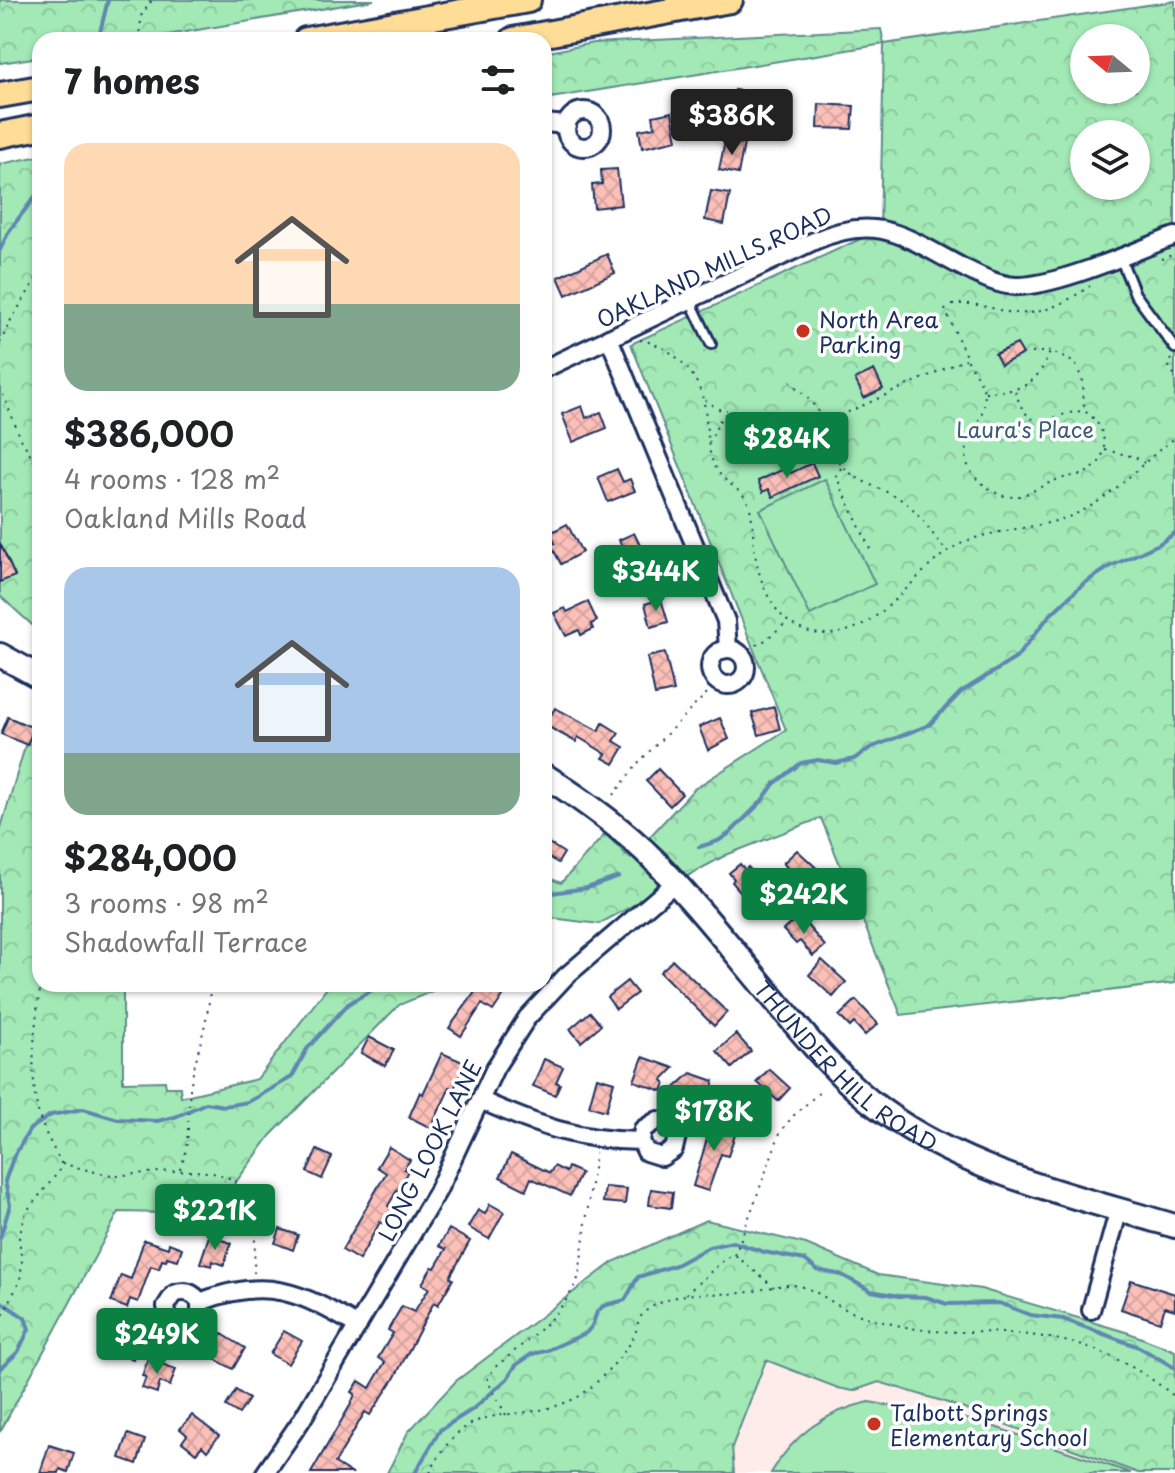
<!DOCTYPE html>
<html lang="en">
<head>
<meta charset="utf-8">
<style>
	body { margin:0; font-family:"Playpen Sans",sans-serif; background:#f6f6f6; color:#202124; height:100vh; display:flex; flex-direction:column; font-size:30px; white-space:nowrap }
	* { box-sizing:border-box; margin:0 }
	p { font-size:26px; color:#757577 }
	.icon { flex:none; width:44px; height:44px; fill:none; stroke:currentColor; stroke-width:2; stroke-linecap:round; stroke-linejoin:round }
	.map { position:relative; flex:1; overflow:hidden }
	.drawer { position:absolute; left:32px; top:32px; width:520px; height:960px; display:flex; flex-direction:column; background:#fff; border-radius:24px; box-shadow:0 2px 6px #0004 }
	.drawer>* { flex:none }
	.needle { width:52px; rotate:289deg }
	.controls { position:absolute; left:1070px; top:24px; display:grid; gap:16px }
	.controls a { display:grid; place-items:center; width:80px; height:80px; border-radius:50%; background:#fff; box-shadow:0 2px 6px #0004; font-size:40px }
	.price { position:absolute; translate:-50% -68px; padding:0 18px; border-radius:8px; background:#0b8043; color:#fff; font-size:26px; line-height:52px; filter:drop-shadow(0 2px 4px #0008) }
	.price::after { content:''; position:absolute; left:50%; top:48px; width:24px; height:18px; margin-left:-12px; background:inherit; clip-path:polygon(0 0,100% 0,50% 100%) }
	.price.selected { background:#222; color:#fff }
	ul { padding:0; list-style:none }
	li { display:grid; align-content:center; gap:16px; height:424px; padding:0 32px }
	li span { display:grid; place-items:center; height:248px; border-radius:24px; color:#555 }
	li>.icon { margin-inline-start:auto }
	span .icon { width:144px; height:144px; fill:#fffc; stroke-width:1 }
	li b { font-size:34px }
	h2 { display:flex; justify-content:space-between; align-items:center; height:96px; padding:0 32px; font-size:34px }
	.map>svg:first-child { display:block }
	.built { fill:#feecea }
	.forest { fill:url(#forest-crowns); stroke:#5e8c8a; stroke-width:2; fill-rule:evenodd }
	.pitch { fill:#a2e9b6; stroke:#5e8c8a; stroke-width:2 }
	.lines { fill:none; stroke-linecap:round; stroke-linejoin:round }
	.stream { stroke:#6087b2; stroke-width:4 }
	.building { fill:url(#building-cross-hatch); stroke:#1b2f5e; stroke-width:2 }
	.lane-casing { stroke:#1b2f5e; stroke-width:14 }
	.street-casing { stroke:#1b2f5e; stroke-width:22 }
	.secondary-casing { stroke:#1b2f5e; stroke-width:28 }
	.primary-casing { stroke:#1b2f5e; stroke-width:30 }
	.path { stroke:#1b2f5e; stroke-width:2; stroke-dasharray:2 6; stroke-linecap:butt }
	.lane { stroke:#fff; stroke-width:8 }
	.street { stroke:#fff; stroke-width:16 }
	.secondary { stroke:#fff; stroke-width:22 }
	.primary { stroke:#ffdd96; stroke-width:24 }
	.poi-dot { fill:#c8321e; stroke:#fff; stroke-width:3 }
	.labels { text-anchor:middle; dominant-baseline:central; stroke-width:7; stroke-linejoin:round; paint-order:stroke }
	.street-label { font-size:22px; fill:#1b2f5e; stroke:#fff }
	.poi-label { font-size:22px; fill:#1b2f5e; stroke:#fff; text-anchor:start }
	.park-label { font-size:22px; fill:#3d5e74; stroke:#fff }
</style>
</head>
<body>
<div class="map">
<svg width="1175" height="1473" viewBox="0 0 1175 1473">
	<defs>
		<pattern id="forest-crowns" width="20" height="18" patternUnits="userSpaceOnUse" patternTransform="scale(2)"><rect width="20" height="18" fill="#a2e9b6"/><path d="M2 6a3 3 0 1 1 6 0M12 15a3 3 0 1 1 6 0" fill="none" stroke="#8bc89f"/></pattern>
		<pattern id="building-cross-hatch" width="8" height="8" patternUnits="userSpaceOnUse" patternTransform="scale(2)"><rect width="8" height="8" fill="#fcc0b8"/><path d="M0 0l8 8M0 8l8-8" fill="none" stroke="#d7a5a1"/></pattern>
	</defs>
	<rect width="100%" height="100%" fill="#fff"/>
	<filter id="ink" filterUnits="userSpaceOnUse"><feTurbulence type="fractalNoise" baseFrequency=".0125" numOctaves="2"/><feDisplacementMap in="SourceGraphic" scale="16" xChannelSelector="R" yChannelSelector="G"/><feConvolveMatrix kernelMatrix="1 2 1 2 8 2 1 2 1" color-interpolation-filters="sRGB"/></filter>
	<g filter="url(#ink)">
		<!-- built -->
		<polygon class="built" points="766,1360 838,1388 864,1388 879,1382 942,1401 1138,1473 734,1473 732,1447"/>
		<!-- forest -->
		<g class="forest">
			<polygon points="0,0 374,0 138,40 40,40 40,57 0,63"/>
			<path d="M1175,1V983L901,1015L821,818L726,855L599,924L544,917V876L561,883L605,834L630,858L694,789L786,730L631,344L880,230L884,44L544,99V53L593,43L881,29L884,44ZM1084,38H1136V90H1084ZM1084,134H1136V186H1084Z"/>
			<polygon points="40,156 40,632 0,596 0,164"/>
			<polygon points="40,696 40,984 123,984 123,1082 165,1081 166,1087 180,1087 181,1097 257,1079 330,984 449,984 399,1005 271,1135 212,1214 119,1212 0,1432 0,831"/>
			<polygon points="706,1220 806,1244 878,1275 981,1289 1129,1333 1175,1351 1175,1473 1138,1473 942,1401 879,1382 853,1391 838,1388 766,1360 732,1447 734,1473 387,1473 408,1432 456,1381 613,1262"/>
		</g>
		<!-- pitch -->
		<g class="pitch">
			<polygon points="825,479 875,584 810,615 760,510"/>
			<path d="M869,1402L977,1421L1131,1473H771C793,1435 827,1411 869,1402Z"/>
		</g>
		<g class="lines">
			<!-- stream -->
			<g class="stream">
				<polyline points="98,40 108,0"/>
				<polyline points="0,250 9,231 37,194"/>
				<polyline points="699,847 718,841 730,833 761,802 774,784 801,763 818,760 836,763 854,759 870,748 929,725 961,692 1016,658 1049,616 1083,584 1111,566 1159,544 1175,533"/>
				<polyline points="544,894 587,888 619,877"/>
				<polyline points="0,1238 10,1205 5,1181 13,1158 30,1129 51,1115 83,1109 118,1119 157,1121 175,1117 206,1103 224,1106 248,1102 292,1077 307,1049 348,1004 382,984"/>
				<polyline points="0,1301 25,1318 29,1329 18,1352 0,1369"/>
				<polyline points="415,1473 440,1430 473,1409 507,1379 516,1365 532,1354 546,1351 586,1333 592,1326 597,1312 603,1306 625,1300 638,1277 676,1265 709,1247 733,1242 764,1252 805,1260 817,1270 842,1275 871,1291 899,1296 926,1297 947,1304 999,1303 1030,1315 1063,1319 1139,1347 1175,1368"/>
			</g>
		</g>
		<!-- building -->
		<g class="building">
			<polygon points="735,90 754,94 748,123 729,120"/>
			<polygon points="819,104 854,106 852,129 818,128"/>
			<polygon points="672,112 677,140 642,148 639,130 655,127 653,116"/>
			<polygon points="725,141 744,144 738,174 719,170"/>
			<polygon points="617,169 621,205 594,208 592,185 602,184 601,170"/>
			<polygon points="711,191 730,194 724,224 705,220"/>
			<polygon points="607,254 615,273 566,295 558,277"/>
			<polygon points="1017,344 1023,354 1001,365 995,354"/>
			<polygon points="874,370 883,389 864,398 855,379"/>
			<polygon points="582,406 586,418 601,412 607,428 573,442 562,414"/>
			<polygon points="812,463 818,476 773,497 769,489 763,492 758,481 788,467 791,473"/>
			<polygon points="617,469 623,482 630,479 635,491 608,502 598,477"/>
			<polygon points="567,524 582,552 561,564 551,545 555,543 550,533"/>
			<polygon points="634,533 647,560 631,567 619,540"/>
			<polygon points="0,543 15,576 0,582"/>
			<polygon points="661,599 668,622 651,627 645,604"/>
			<polygon points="588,602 597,621 591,624 593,629 581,635 579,630 566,636 554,613 565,608 567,612"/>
			<polygon points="665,653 674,691 655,695 647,657"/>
			<polygon points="774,707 780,729 759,735 752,713"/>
			<polygon points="555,708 599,731 603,723 619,733 614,741 624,747 614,764 603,758 606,754 578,737 576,742 545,725"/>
			<polygon points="8,717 34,728 27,745 1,734"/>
			<polygon points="720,718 729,739 708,750 699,727"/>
			<polygon points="658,769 682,794 670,806 646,781"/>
			<polygon points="544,840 564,853 558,863 544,855"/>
			<polygon points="797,850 822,873 810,885 796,871 793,874 783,863"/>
			<polygon points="740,864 745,870 748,867 764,885 748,900 732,882 734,879 729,873"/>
			<polygon points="799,916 825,946 813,956 800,941 796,944 783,930"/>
			<polygon points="673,960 727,1012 714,1026 660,972"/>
			<polygon points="822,960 846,982 833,997 809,975"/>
			<polygon points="627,981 637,993 616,1009 607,997"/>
			<polygon points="481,984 511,984 493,1011 482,1004 461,1036 449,1028"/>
			<polygon points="856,1000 878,1024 865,1035 854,1023 850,1027 839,1016"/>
			<polygon points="590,1012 601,1025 581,1042 570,1029"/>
			<polygon points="736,1034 751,1051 732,1068 717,1051"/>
			<polygon points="369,1037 394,1050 385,1066 361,1053"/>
			<polygon points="442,1053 465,1063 454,1089 450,1087 431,1128 409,1117 420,1092 423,1094"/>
			<polygon points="643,1057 674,1068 662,1080 665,1083 662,1091 634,1081"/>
			<polygon points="544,1059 563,1067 556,1082 560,1084 555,1095 533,1086"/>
			<polygon points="769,1069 790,1088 778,1101 757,1082"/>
			<polygon points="691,1073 714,1081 709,1098 700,1095 698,1102 669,1093"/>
			<polygon points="597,1077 614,1082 606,1111 589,1106"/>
			<polygon points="721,1121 738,1126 728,1156 721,1154 708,1191 693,1186 710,1129 718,1131"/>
			<polygon points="389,1147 410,1160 404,1169 408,1171 388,1206 393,1209 384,1224 380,1222 359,1260 342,1250 386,1173 377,1167"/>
			<polygon points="317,1150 332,1157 322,1179 307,1172"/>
			<polygon points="511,1154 550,1173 554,1166 566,1172 568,1167 581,1173 570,1196 531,1178 526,1190 500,1177"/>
			<polygon points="605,1187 627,1189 625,1204 603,1202"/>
			<polygon points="651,1189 673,1192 671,1208 649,1205"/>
			<polygon points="490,1204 504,1212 489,1239 468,1227 478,1210 485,1214"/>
			<polygon points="280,1229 298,1235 293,1250 275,1243"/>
			<polygon points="449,1229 470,1241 450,1277 453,1279 438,1305 434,1302 394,1379 370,1415 365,1412 335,1463 351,1473 311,1473 351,1404 355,1394 352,1392 359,1381 370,1388 385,1362 378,1358 393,1333 388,1330 402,1306 414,1312 429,1288 422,1284 432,1267 435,1268 446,1249 439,1246"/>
			<polygon points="209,1236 231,1243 224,1265 213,1261 212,1266 200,1263"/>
			<polygon points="144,1240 168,1248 169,1243 182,1248 178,1260 167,1257 166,1261 162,1260 159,1269 151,1266 138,1302 130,1299 127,1308 111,1302 121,1275 131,1279"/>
			<polygon points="1131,1280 1175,1294 1175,1310 1165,1307 1160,1322 1121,1309"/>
			<polygon points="122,1329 141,1336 133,1359 104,1348 109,1332 120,1336"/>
			<polygon points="284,1331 302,1341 288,1364 270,1354"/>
			<polygon points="219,1332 245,1348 233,1369 215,1359 220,1351 211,1346"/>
			<polygon points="148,1359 176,1369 170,1386 160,1382 157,1393 142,1388 146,1377 142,1376"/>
			<polygon points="236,1390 249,1399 239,1414 226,1406"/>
			<polygon points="192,1415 219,1436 207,1451 202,1446 196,1453 182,1442 187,1435 180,1429"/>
			<polygon points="128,1434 145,1440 137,1464 120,1458"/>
			<polygon points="49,1445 74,1453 68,1472 60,1469 59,1473 40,1473"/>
		</g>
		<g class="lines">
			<!-- lane casing -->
			<g class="lane-casing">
				<g id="lane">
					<polyline points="1120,257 1135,294 1175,348"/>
					<polyline points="690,300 711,344"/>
				</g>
			</g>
			<!-- street casing -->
			<g class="street-casing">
				<g id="street">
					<circle cx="584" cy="129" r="18"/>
					<polyline points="544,123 567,125"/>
					<polyline points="609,338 726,621 728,648"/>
					<path d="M544,369L814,241C879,212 906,238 964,268C980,276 997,285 1016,286C1056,287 1135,251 1175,236"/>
					<circle cx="728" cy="667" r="18"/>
					<path d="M480,1100C536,1125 578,1141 641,1141L643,1129L658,1120L670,1124L677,1136L674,1149L662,1157L646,1152L641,1141"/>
					<path d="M200,1302C193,1292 185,1290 174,1294L166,1306L168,1319L179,1327L192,1325L200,1315V1302C266,1276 300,1292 358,1326"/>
					<polyline points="1091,1310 1119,1209"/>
					<polyline points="265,1473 301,1421 437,1192 495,1068 527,1018 566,976 675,883"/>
				</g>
			</g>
			<!-- secondary casing -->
			<g class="secondary-casing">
				<g id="secondary">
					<polyline points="0,655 40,677"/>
					<path id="s1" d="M544,775C583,800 621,827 654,860C701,908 742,962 785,1012C815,1048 845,1084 883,1111C970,1174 1074,1196 1175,1226"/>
				</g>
			</g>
			<!-- primary casing -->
			<g class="primary-casing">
				<g id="primary">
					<polyline points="306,40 528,0"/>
					<polyline points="513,40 730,0"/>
					<polyline points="0,95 40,88"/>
					<polyline points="0,135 40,127"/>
				</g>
			</g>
			<!-- path -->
			<g class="path">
				<polyline points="140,40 141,16 152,0"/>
				<polyline points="1161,259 1175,254"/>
				<path d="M952,305C973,301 988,308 1008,312C1039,318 1065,303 1090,286"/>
				<path d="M945,309C953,327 961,346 970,365C975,373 982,383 984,392C992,424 935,454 991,490C1016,506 1031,490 1054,481C1065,476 1078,477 1089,471C1113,457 1106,423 1084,411C1050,412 1031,441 1015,391"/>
				<path d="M640,340C670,345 695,369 703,399C709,422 704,449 717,470C725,484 744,490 749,505C754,521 752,538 755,553C761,591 779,632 823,634C879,636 909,576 951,549C985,528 1031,531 1068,517C1112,501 1138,464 1175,438"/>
				<polyline points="0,343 11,320 40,273"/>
				<polyline points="1032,353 1050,351 1075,363 1083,381 1084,410"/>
				<polyline points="1171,359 1168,365 1175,376"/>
				<path d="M790,381C803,394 818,406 825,424C830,438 832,453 842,465C859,485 886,488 906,503C923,516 932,536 947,551"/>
				<polyline points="0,387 21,439 40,470"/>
				<path d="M985,392C1019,391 1036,388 1050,352"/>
				<polyline points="705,400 718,409 727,410"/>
				<polyline points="826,422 966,359"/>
				<polyline points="709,443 720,420 729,410"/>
				<polyline points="1105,450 1135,457 1144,463"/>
				<polyline points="841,468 836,476 870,549"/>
				<polyline points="742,652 764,641 786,623"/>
				<polyline points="614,795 638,763 718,682"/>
				<path d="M62,1164C80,1167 99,1175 117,1175C149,1175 227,1158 246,1193C259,1216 254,1248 254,1273"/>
				<path d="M180,1169C192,1141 186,1112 191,1083C197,1049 210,1018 210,984"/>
				<polyline points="735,1255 780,1133 792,1117 822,1090"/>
				<polyline points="686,1294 725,1259 735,1255 774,1287"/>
				<path d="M0,1322L20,1280L22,1263L19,1237L26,1212L60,1170L61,1163C53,1147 42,1129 38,1111C29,1075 35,1021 41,984"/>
				<path d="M506,1415L487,1380L494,1368C526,1341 564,1315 579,1276L595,1153"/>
				<path d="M430,1473C470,1390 511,1430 576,1398C593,1389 621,1358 631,1342C642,1323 632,1317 657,1304C665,1301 677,1296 686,1295C704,1292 722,1295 740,1293C759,1292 781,1282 800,1286C816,1290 829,1301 843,1308C862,1317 886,1323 906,1327C938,1334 971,1331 1003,1333C1070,1336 1123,1354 1175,1397"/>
			</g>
			<!-- lane -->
			<use href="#lane" class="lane"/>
			<!-- street -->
			<use href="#street" class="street"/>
			<!-- secondary -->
			<use href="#secondary" class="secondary"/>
			<!-- primary -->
			<use href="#primary" class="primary"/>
		</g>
	</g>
	<!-- markers -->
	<g class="poi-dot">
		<circle cx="803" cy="331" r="8"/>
		<circle cx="874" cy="1424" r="8"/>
	</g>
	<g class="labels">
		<!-- street labels -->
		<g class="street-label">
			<text transform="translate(714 266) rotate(-25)">OAKLAND MILLS ROAD</text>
			<text stroke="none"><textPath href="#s1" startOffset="422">THUNDER HILL ROAD</textPath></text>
			<text transform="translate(429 1150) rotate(-63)">LONG LOOK LANE</text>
		</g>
		<!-- poi labels -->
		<g class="poi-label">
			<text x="819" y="318">North Area<tspan x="819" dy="25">Parking</tspan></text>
			<text x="890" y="1411">Talbott Springs<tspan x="890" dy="25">Elementary School</tspan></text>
		</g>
		<!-- park labels -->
		<g class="park-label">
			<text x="1025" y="428">Laura's Place</text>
		</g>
	</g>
</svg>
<div class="controls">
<a><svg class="needle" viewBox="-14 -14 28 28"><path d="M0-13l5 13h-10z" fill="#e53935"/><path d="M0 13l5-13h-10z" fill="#757577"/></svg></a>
<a><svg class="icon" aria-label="layers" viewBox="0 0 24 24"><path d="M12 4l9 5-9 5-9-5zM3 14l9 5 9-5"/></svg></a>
</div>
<b class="price selected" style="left:732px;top:157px">$386K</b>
<b class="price" style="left:787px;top:480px">$284K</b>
<b class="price" style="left:656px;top:613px">$344K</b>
<b class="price" style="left:804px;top:936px">$242K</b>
<b class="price" style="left:714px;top:1153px">$178K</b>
<b class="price" style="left:215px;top:1252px">$221K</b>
<b class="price" style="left:157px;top:1376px">$249K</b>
<section class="drawer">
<h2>7 homes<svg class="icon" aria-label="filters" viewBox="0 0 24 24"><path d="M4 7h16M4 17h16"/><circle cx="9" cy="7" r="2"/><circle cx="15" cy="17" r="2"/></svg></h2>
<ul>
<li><span style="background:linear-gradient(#ffd9b3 65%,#7fa58c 0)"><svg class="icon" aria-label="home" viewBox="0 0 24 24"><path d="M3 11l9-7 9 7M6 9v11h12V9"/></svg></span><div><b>$386,000</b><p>4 rooms · 128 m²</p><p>Oakland Mills Road</p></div></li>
<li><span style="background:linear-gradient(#a9c7e8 75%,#7fa58c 0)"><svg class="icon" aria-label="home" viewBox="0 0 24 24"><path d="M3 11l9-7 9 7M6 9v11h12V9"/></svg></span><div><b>$284,000</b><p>3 rooms · 98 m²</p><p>Shadowfall Terrace</p></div></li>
</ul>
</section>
</div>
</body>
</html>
